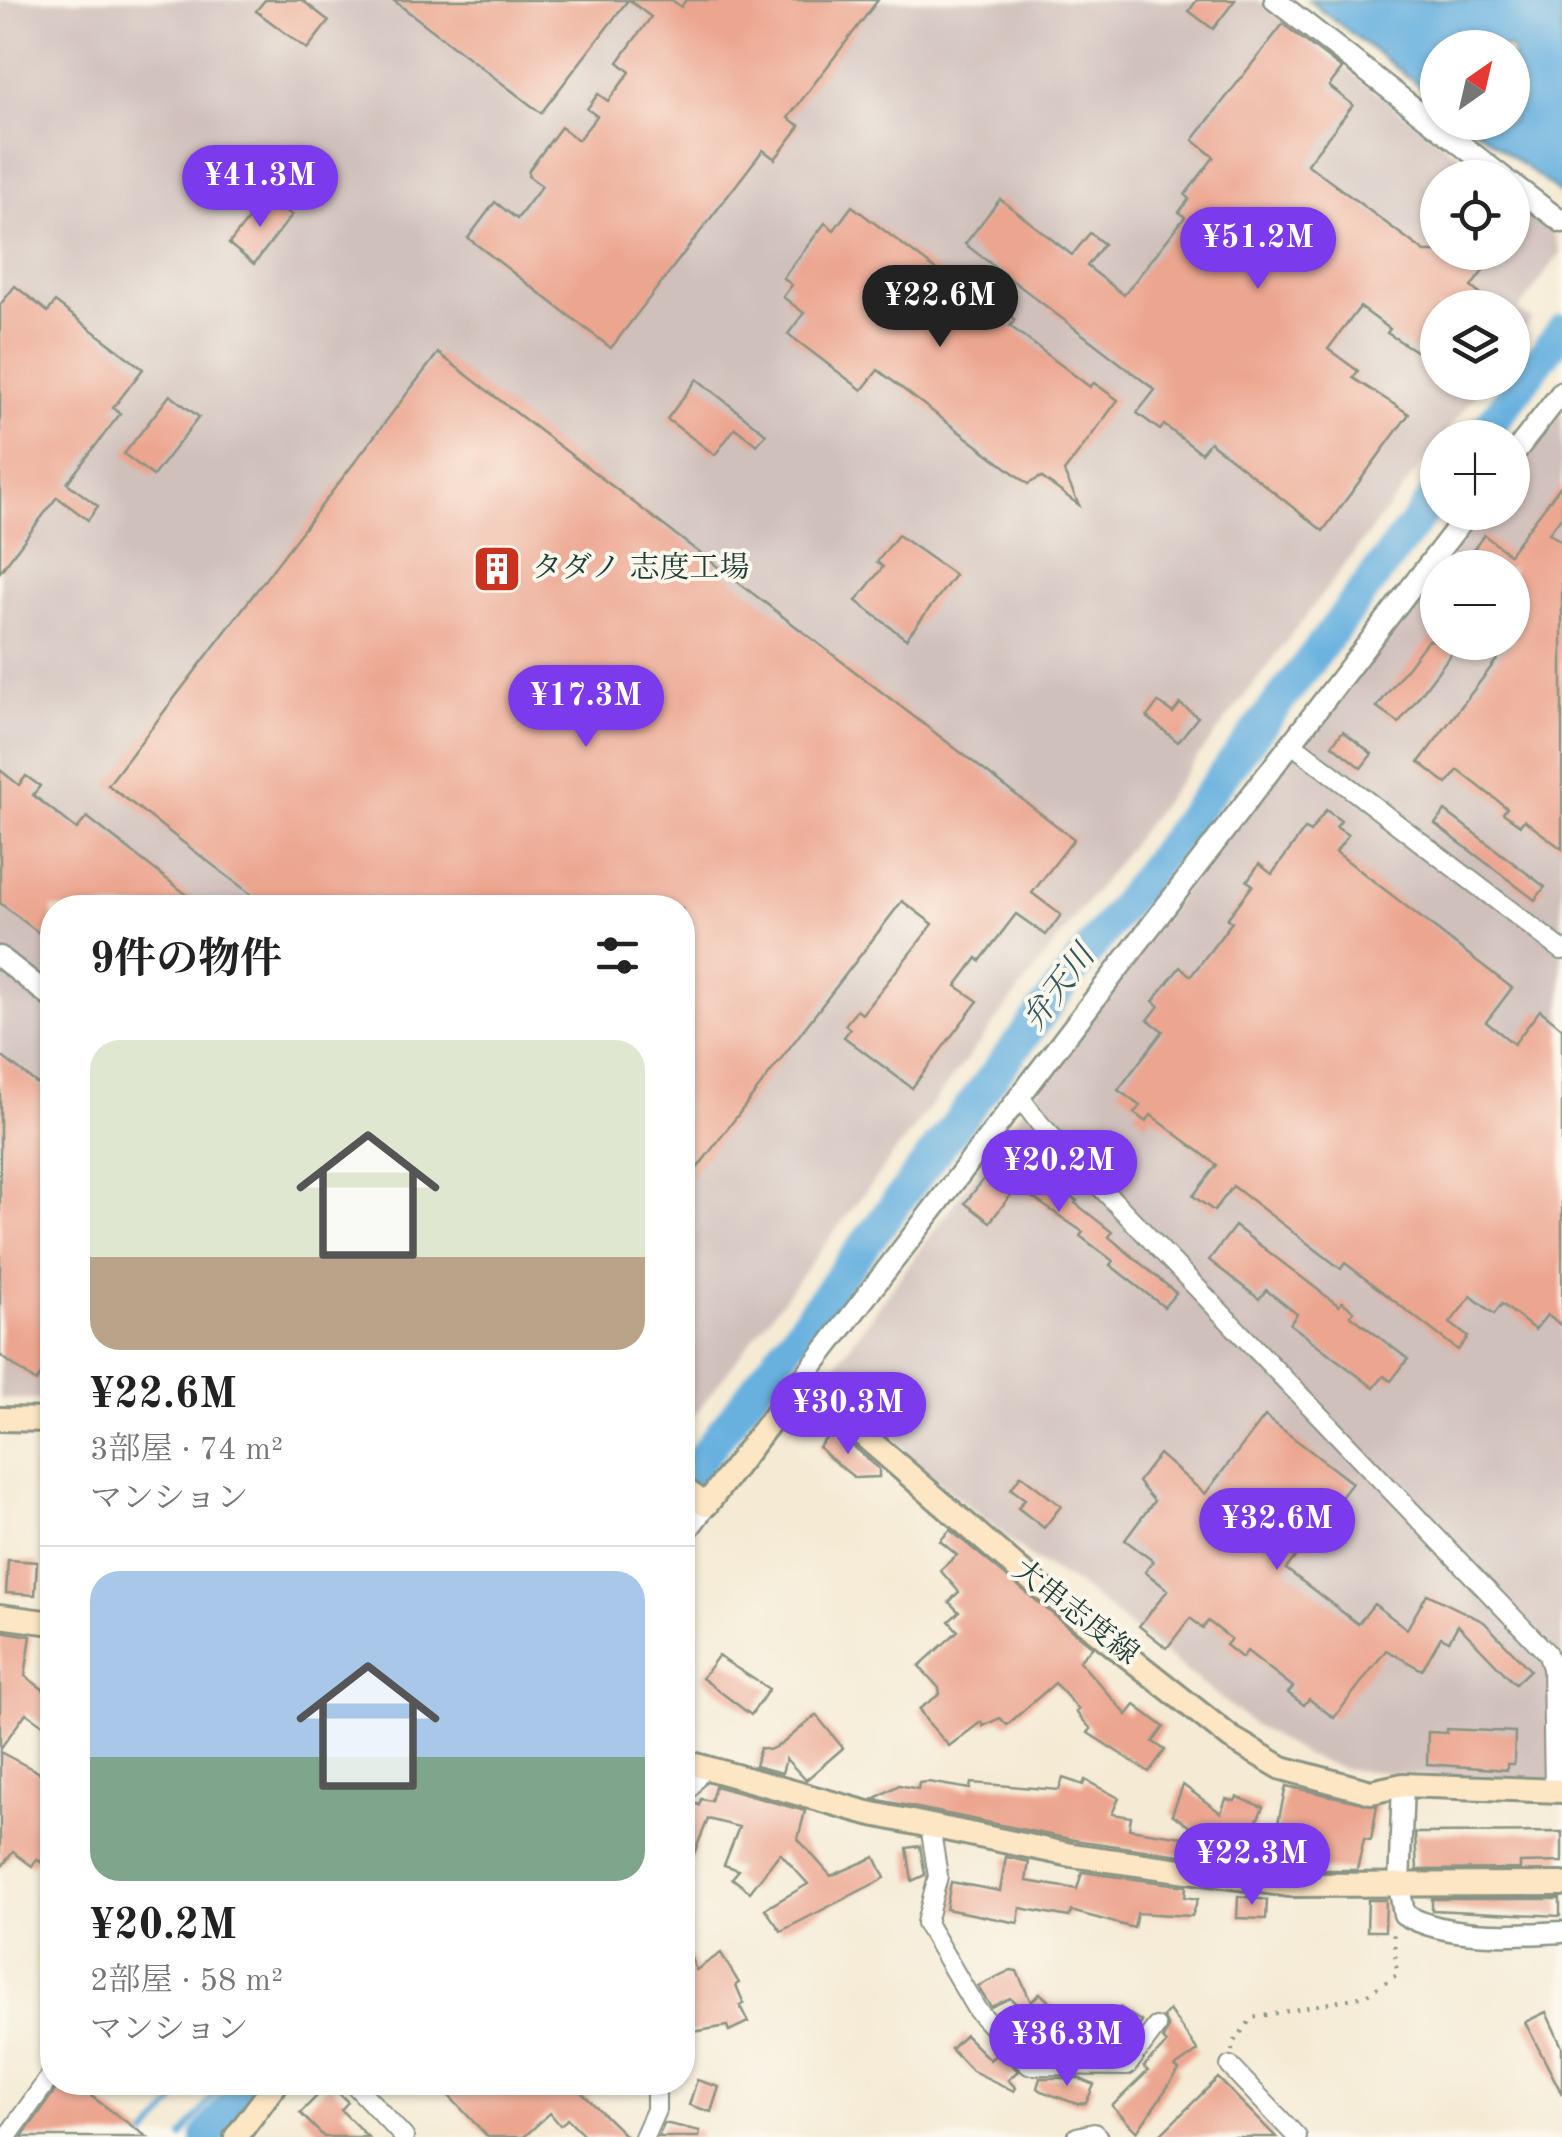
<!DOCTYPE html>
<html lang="ja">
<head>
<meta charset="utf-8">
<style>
	body { margin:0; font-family:"Old Standard TT","Noto Serif JP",serif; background:#f2f2f2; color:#222; height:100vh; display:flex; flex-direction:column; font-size:38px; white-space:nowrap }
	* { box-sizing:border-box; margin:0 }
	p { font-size:32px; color:#767676 }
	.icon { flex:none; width:55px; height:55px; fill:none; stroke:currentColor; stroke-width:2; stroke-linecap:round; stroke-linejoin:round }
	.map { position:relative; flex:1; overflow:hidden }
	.panel { position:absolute; left:40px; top:895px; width:655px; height:1200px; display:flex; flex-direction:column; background:#fff; border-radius:40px; box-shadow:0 2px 8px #0004 }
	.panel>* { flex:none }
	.needle { width:65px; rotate:34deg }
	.fabs { position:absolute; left:1420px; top:30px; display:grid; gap:20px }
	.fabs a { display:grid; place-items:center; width:110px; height:110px; border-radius:50%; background:#fff; box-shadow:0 2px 8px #0004; font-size:50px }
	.price { position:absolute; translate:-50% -85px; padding:0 22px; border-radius:35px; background:#7c3aed; color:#fff; font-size:32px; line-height:65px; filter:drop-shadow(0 2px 5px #0008) }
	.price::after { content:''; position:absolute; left:50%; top:60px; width:30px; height:22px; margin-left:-15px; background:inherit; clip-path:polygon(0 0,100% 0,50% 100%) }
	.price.active { background:#222; color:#fff }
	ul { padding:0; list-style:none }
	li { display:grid; align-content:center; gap:20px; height:530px; padding:0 50px }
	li+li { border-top:2px solid #e0e0e0 }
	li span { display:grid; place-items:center; height:310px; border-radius:30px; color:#555 }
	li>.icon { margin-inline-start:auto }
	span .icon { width:180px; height:180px; fill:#fffc; stroke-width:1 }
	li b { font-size:42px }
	h2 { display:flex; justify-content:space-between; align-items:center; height:120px; padding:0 50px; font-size:42px }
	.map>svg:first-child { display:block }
	.industrial { fill:#d0c0bb }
	.water { fill:#67b1df; stroke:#43778a; stroke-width:2.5 }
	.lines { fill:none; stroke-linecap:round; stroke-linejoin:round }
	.stream { stroke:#67b1df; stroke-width:5 }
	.river { stroke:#67b1df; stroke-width:32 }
	.building { fill:#eca58f }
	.minor-casing { stroke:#8a9484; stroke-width:22 }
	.tertiary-casing { stroke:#8a9484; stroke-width:25 }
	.secondary-casing { stroke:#8a9484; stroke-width:28 }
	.path { stroke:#8a9484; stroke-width:4; stroke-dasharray:2.5 8; stroke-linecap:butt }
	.minor { stroke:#fff; stroke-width:18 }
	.tertiary { stroke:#fff; stroke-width:20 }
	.secondary { stroke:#fce6c4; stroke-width:22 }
	.labels { text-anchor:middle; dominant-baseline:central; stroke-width:8; stroke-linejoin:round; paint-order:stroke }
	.poi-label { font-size:30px; fill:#1f3d34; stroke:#fbf7ec; text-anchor:start }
	.street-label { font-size:30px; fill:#1f3d34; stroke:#fbf7ec }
	.water-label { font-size:32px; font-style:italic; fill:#315a5f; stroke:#fbf7ec }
</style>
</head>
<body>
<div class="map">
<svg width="1562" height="2137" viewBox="0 0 1562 2137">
	<rect width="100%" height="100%" fill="#fbf7ec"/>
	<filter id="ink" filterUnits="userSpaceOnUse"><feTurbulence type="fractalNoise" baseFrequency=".01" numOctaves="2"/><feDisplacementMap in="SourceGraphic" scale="20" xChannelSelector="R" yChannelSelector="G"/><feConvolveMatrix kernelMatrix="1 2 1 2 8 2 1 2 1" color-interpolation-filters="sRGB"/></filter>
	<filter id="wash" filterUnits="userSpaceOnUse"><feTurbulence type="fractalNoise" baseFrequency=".0048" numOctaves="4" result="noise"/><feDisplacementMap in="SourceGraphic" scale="40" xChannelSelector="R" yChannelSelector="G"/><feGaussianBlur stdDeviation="2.25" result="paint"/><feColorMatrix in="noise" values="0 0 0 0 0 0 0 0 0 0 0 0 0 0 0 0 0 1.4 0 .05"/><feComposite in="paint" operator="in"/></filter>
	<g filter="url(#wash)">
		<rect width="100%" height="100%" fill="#f5ebd5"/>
		<!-- industrial -->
		<g class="industrial">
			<polygon points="0,0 1257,0 1487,177 1438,178 1438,252 1512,252 1513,197 1551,227 1561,253 1518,310 1532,319 1513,345 1512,308 1438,308 1438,382 1484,383 683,1430 682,908 52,908 52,1399 0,1399"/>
			<polygon points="1562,411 1562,1781 1495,1781 1344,1769 1305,1755 1255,1726 1078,1585 1034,1560 910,1458 886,1422 838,1385 834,1367 1291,744 1437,569 1438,642 1512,642 1512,568 1439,567 1484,513 1512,512 1513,475"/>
		</g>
		<!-- water -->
		<polygon class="water" points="1308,0 1562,0 1562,195 1468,123 1512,122 1512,48 1438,48 1437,99"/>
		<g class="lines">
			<!-- stream -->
			<g class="stream">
				<polyline points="146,2137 192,2082"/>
				<polyline points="182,2137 223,2082"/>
			</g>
			<!-- river -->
			<g class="river">
				<polyline points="1480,438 1562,330"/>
				<polyline points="682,1484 1438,493"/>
				<polyline points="207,2137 248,2082"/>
			</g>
		</g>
		<g id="blocks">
			<!-- building -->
			<g class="building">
				<polygon points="265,0 302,0 329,21 307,49 256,11"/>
				<polygon points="393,0 628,0 541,113"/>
				<polygon points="629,0 672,0 681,7 686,0 878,0 788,118 800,126 775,159 763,150 611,348 468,238 495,202 517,219 542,186 528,176 529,170 561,127 578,140 597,116 587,109 598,94 608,101 630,72 618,62 651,17"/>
				<polygon points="1197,0 1235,0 1213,29 1189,11"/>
				<polygon points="1283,24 1342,69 1329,86 1353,105 1307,164 1425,252 1497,252 1471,287 1498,308 1438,308 1438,365 1387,333 1390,329 1360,307 1328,349 1358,371 1353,378 1409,414 1323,531 1210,442 1201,453 1164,425 1160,430 1137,413 1155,390 965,244 1000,199 1072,255 1090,233 1104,244 1087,266 1124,295 1185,217 1179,212 1189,199 1185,195 1214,157 1193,140"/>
				<polygon points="266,196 292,215 254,264 229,244"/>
				<polygon points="852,206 981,304 986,297 1015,320 1010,326 1090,387 1094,383 1118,400 1064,472 1079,505 1041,477 1028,484 878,370 862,390 788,334 804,313 783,297 792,285 783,278 825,223 834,230"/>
				<polygon points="15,286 48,312 55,302 143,369 113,408 120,414 67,483 98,506 88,520 57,497 0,572 0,305"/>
				<polygon points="438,353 1074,839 1032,893 1061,915 1046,935 1016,914 980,961 977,958 956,986 978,1001 912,1088 844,1037 850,1029 845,1025 857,1010 862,1014 933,924 902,901 682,1188 682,908 269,908 108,785"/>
				<polygon points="697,379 766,434 757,445 735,428 715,455 667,419"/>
				<polygon points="170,395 199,417 153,476 124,454"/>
				<polygon points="1562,484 1562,516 1549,533 1562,542 1562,849 1524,820 1520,825 1503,813 1507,808 1458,770 1447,784 1419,762 1514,637 1512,568 1460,568 1484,535 1509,554"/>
				<polygon points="898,535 955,575 906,639 856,601 883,567 877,562"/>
				<polygon points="1428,640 1460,642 1399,723 1377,707"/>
				<polygon points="1158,702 1173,713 1180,704 1198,717 1178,742 1147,717"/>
				<polygon points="1343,731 1372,754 1361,768 1332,745"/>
				<polygon points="0,770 19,785 26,776 40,786 33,795 77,829 87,817 204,908 52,908 52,943 0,903"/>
				<polygon points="1326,810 1341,821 1336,827 1348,835 1336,852 1512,988 1486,1022 1514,1044 1540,1010 1562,1028 1562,1326 1547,1315 1535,1330 1502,1304 1494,1314 1471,1296 1450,1323 1468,1337 1458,1350 1345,1263 1341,1269 1233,1186 1214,1211 1193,1196 1217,1165 1151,1115 1146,1122 1134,1113 1140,1106 1118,1090 1163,1031 1148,1020 1159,1006 1153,1001 1180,967 1191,976 1232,922 1227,919 1253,885 1247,881 1259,864 1272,874 1305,829 1310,832"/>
				<polygon points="1445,811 1545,887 1535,900 1435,824"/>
				<polygon points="0,1055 52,1095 52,1381 42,1373 36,1382 0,1355"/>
				<polygon points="1013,1142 1037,1161 1031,1169 1077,1201 1075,1203 1112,1232 1109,1237 1176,1293 1164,1307 1110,1265 1113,1261 1080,1236 1083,1232 1017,1187 990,1222 965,1203"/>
				<polygon points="1235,1226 1339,1306 1342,1302 1354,1311 1350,1315 1408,1359 1391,1381 1384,1376 1374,1388 1290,1324 1297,1314 1266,1290 1259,1299 1209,1260"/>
				<polygon points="1265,1416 1352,1483 1339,1500 1347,1506 1314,1549 1306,1543 1286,1569 1358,1624 1374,1604 1407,1629 1427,1594 1484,1622 1530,1670 1515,1684 1458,1625 1449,1641 1441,1637 1422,1670 1386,1650 1334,1718 1309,1699 1304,1705 1288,1693 1293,1687 1247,1651 1242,1658 1226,1645 1231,1639 1208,1621 1203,1628 1190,1618 1167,1648 1139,1626 1168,1590 1145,1572 1153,1561 1125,1540 1154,1501 1138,1482 1159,1454 1205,1494"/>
				<polygon points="834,1429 879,1469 879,1477 855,1478 830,1458 819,1447"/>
				<polygon points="1021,1475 1061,1506 1044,1528 1018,1508 1025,1499 1011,1489"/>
				<polygon points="950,1530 1093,1647 1079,1661 1127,1715 1135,1705 1164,1727 1153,1742 1165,1750 1149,1772 1088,1733 1091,1729 1076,1712 1079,1710 1055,1683 1007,1725 1000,1718 983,1726 981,1722 949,1746 926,1720 919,1709 940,1694 939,1688 919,1666 958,1631 949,1621 959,1612 949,1602 959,1592 940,1570 957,1555 940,1541"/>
				<polygon points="8,1560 37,1562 35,1595 6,1593"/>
				<polygon points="0,1631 31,1636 25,1676 52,1696 52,1731 26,1713 0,1749"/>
				<polygon points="718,1656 769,1689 751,1715 702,1678"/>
				<polygon points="816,1715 843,1748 806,1780 786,1759 782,1773 755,1766 760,1748 769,1750 783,1743"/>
				<polygon points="1447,1729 1515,1732 1514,1764 1507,1764 1507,1770 1427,1764 1428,1732 1447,1733"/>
				<polygon points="0,1752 44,1775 52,1763 52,1870 37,1859 32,1866 13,1852 0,1869"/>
				<polygon points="1063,1778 1083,1785 1085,1780 1119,1798 1112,1814 1131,1817 1129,1829 1209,1841 1172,1814 1183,1785 1221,1813 1226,1799 1235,1801 1237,1797 1263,1807 1249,1839 1243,1836 1237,1863 1074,1840 874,1799 899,1785 918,1789 919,1783 928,1782 970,1789 971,1783 1059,1790"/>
				<polygon points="715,1786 805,1811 798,1839 831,1876 875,1857 885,1878 781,1931 765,1909 808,1884 780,1853 750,1892 732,1878 739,1870 724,1865 739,1827 708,1819 682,1883 682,1813 691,1816 694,1803 699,1805 701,1799 711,1801"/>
				<polygon points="1286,1786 1377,1806 1371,1840 1364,1839 1357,1870 1295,1870 1269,1864"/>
				<polygon points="1562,1832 1562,1862 1520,1863 1520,1869 1417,1870 1415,1833"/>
				<polygon points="920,1846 925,1875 912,1881 907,1848"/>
				<polygon points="1006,1857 1029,1862 1026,1881 1077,1889 1082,1872 1186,1886 1185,1897 1198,1899 1192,1916 1137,1913 1134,1928 1071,1911 1069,1917 1020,1908 1018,1923 946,1909 951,1882 1000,1891"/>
				<polygon points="1238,1896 1267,1900 1266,1919 1237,1918"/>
				<polygon points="1432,1899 1560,1899 1560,1916 1432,1910"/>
				<polygon points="1368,1900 1386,1900 1385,1931 1367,1931"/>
				<polygon points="682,1937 696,1970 721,1953 739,1983 736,1985 744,2004 740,2006 748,2022 729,2031 727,2026 682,2034"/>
				<polygon points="1011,1970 1017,1971 1031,2002 1040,1993 1058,2010 1044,2029 1010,1998 991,2007 981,1992 978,1986"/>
				<polygon points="1120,2007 1142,2022 1120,2053 1099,2038"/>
				<polygon points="1169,2010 1198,2051 1175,2067 1179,2070 1137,2132 1112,2106 1148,2071 1144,2067 1167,2043 1163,2039 1168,2027 1163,2017"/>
				<polygon points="1546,2012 1562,2047 1562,2094 1525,2022"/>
				<polygon points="1084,2020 1096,2028 1078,2053 1061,2053"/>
				<polygon points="965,2035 990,2060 999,2051 1018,2071 1008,2080 1016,2088 1014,2091 971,2070 951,2049"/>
				<polygon points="1040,2078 1078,2078 1094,2085 1086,2103 1077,2104 1041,2091 1037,2088"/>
				<polygon points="1218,2078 1276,2137 1158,2137"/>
				<polygon points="697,2080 719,2087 711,2112 689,2105"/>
				<polygon points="61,2082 80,2088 147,2137 22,2137"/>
				<polygon points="436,2082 571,2082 627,2137 586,2137 568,2119 560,2125 550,2113 524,2137 488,2137"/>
				<polygon points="329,2084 348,2102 341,2110 368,2137 324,2137 300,2113"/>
				<polygon points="664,2123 700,2131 699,2137 658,2137"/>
			</g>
		</g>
	</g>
	<g filter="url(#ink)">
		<use href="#blocks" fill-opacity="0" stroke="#8a9484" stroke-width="2.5"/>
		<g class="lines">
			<!-- minor casing -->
			<g class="minor-casing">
				<g id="minor">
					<polyline points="1291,743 1562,950"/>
					<polyline points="1019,1096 1040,1124 1547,1653 1552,1668 1554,1791"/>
					<polyline points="682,1798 704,1767"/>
					<polyline points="930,1826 938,1876 926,1923 977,2010 1029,2065 1127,2066 1156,2027"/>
					<polyline points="1230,2066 1297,2137"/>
					<polyline points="352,2082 404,2137"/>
					<polyline points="7,2137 52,2074"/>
					<polyline points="644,2137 656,2110 656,2082"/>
					<polyline points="1077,2137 1094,2133 1098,2137"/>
				</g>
			</g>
			<!-- tertiary casing -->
			<g class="tertiary-casing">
				<g id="tertiary">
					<polyline points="1275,0 1504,178"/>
					<polyline points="1512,184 1562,222"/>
					<polyline points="1512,456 1562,392"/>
					<polyline points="0,957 52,998"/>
					<polyline points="801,1381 1469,512"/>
					<polyline points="682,1537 706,1505"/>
					<path d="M1403,1785L1399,1885L1404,1914C1445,1939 1515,1935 1562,1932"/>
				</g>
			</g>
			<!-- secondary casing -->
			<g class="secondary-casing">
				<g id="secondary">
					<polyline points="0,1419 52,1420"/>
					<polyline points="682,1488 706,1505 801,1381 1019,1570 1231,1738 1282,1768 1371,1792 1403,1785 1562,1791"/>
					<polyline points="0,1616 52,1623"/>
					<polyline points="682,1761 868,1813 1071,1855 1289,1885 1562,1884"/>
					<polyline points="236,2137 277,2082"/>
				</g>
			</g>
			<!-- path -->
			<polyline class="path" points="1232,2051 1233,2043 1252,2018 1364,1996 1397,1975 1393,1929"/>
			<!-- minor -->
			<use href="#minor" class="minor"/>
			<!-- tertiary -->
			<use href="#tertiary" class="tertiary"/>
			<!-- secondary -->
			<use href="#secondary" class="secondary"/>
		</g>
	</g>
	<!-- icons -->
	<defs>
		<g id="building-square" transform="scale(2.5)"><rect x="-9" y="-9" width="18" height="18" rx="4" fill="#c8321e" stroke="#fbf7ec"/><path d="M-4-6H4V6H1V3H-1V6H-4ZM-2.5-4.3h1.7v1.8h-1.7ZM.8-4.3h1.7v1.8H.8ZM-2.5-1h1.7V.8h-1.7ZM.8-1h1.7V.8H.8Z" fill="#fff"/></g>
	</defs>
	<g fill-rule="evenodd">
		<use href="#building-square" x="497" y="569"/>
	</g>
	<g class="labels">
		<!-- poi labels -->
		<g class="poi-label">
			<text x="532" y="569">タダノ 志度工場</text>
		</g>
		<!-- street labels -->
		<g class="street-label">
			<text transform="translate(1075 1613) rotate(38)">大串志度線</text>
		</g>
		<!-- water labels -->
		<g class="water-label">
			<text transform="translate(1060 989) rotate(-53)">弁天川</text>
		</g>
	</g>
</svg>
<div class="fabs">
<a><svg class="needle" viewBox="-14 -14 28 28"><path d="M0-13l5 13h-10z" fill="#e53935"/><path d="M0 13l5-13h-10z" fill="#767676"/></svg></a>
<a><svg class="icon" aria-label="locate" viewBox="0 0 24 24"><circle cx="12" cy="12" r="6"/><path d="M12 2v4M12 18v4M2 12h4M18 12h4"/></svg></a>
<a><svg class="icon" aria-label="layers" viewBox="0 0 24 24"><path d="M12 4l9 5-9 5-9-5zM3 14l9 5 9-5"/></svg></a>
<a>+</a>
<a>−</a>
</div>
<b class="price" style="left:260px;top:230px">¥41.3M</b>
<b class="price" style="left:1258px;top:292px">¥51.2M</b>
<b class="price active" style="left:940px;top:350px">¥22.6M</b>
<b class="price" style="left:586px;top:750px">¥17.3M</b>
<b class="price" style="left:1059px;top:1215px">¥20.2M</b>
<b class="price" style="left:848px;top:1457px">¥30.3M</b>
<b class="price" style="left:1277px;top:1573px">¥32.6M</b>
<b class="price" style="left:1252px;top:1908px">¥22.3M</b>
<b class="price" style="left:1067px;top:2089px">¥36.3M</b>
<section class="panel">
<h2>9件の物件<svg class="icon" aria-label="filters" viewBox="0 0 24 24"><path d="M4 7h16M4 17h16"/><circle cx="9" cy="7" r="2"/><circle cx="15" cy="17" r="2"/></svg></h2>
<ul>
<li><span style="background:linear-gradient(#dfe7d0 70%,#b9a48a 0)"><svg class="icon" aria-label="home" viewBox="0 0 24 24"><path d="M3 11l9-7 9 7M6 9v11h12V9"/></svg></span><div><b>¥22.6M</b><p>3部屋 · 74 m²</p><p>マンション</p></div></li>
<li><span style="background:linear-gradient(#a9c7e8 60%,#7fa58c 0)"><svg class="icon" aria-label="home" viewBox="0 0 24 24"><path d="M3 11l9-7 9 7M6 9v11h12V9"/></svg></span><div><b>¥20.2M</b><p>2部屋 · 58 m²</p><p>マンション</p></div></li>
</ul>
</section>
</div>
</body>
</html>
